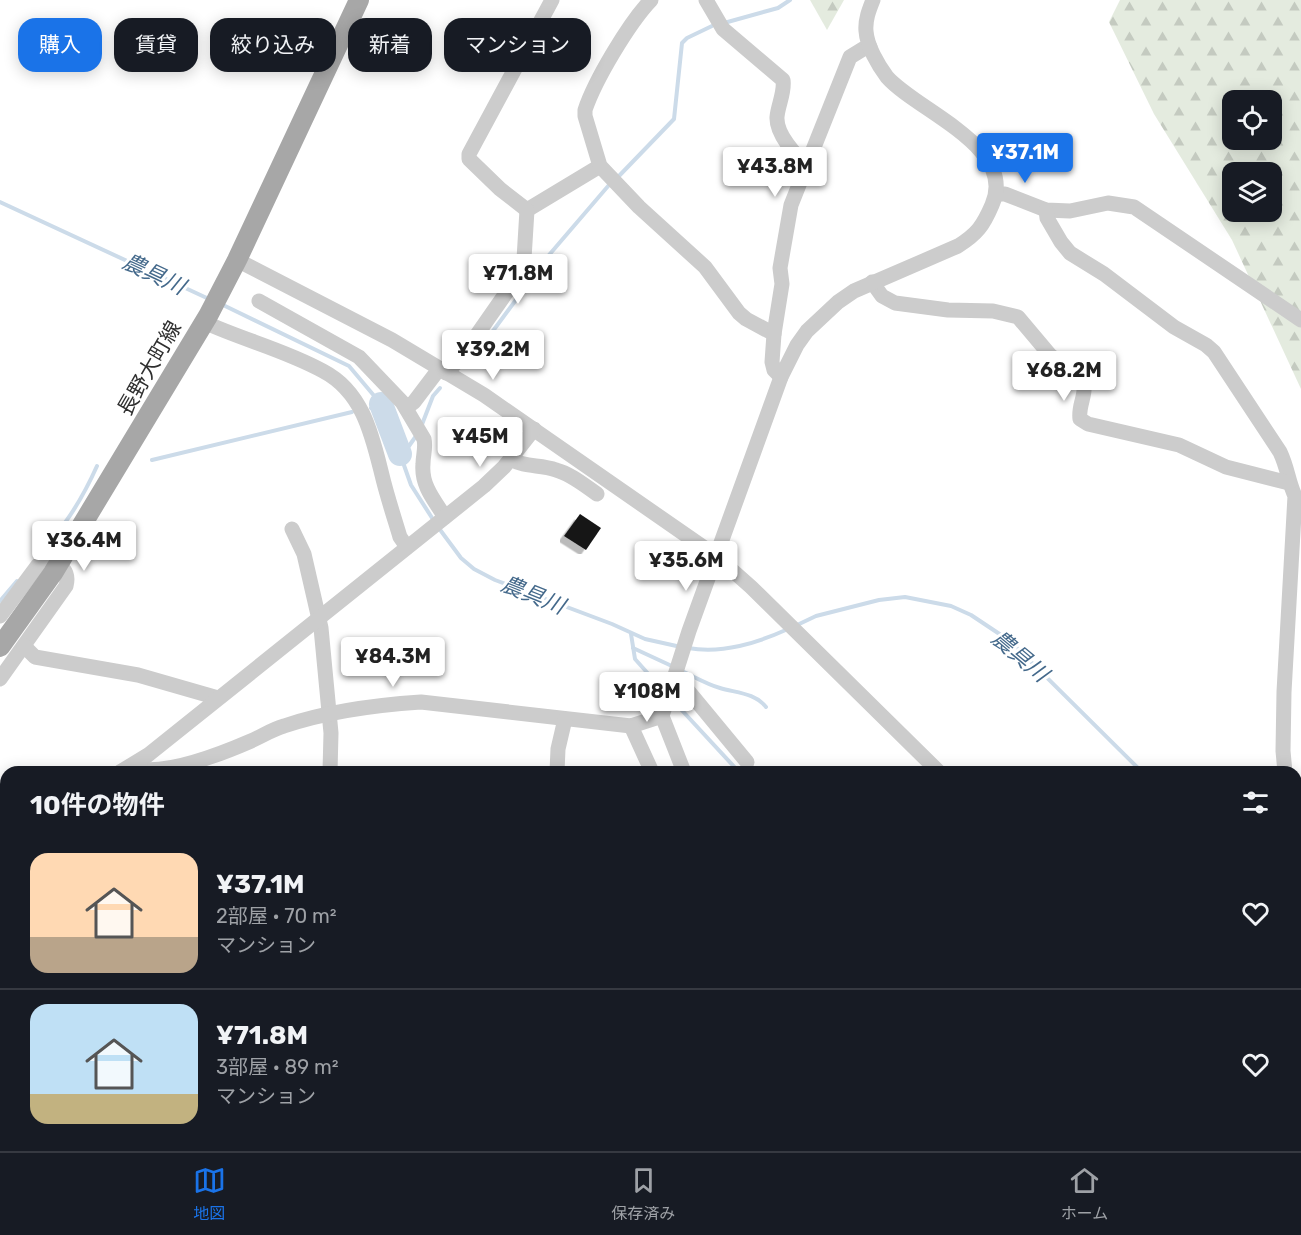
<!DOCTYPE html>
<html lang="ja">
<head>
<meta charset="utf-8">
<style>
	body { margin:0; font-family:Rubik,"Noto Sans JP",sans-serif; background:#242831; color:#f1f3f6; height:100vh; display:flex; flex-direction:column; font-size:22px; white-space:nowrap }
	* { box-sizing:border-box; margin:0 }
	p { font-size:20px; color:#9ea1a6 }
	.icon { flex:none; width:33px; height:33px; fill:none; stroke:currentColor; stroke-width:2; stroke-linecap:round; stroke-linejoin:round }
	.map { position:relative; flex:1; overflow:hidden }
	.panel { position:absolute; left:0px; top:766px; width:1302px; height:386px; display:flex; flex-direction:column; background:#171b24; border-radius:18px 18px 0 0; box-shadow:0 3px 15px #0003 }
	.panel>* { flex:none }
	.guide { position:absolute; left:18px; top:18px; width:600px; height:54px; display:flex; gap:12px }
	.fabs { position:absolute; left:1222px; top:90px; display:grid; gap:12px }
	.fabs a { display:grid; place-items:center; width:60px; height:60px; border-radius:12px; background:#171b24; box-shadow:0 3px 15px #0003; font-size:30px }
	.price { position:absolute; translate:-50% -51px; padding:0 14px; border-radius:6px; background:#fff; color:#222; font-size:20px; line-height:39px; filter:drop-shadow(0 2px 3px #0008) }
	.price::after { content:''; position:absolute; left:50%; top:36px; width:18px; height:14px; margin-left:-9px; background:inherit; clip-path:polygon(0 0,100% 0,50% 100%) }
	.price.on { background:#1a73e8; color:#fff }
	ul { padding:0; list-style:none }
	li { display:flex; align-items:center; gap:18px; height:150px; padding:0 30px }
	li+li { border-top:2px solid #363941 }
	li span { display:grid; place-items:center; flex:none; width:168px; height:120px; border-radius:18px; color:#555 }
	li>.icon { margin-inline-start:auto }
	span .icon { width:72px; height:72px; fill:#fffc; stroke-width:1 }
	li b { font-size:26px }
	h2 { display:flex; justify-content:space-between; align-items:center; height:72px; padding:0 30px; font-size:26px }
	.tag { padding:0 21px; border-radius:18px; background:#171b24; box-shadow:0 3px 15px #0003; font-size:21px; line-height:54px }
	.tag.on { background:#1a73e8; color:#fff }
	.tabs { display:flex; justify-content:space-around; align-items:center; height:84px; border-top:2px solid #363941; background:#171b24; font-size:16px; color:#9ea1a6 }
	.tabs a { display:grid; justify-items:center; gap:3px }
	.tabs .on { color:#1a73e8 }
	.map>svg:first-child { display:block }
	.forest { fill:url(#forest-firs); fill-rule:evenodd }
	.park { fill:url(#park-dots) }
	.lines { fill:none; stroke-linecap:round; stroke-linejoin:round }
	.stream { stroke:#ccdbe9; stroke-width:4 }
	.river { stroke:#ccdbe9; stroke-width:24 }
	.building { fill:#161616; filter:url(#shadow) }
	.minor { stroke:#ccc; stroke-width:15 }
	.major { stroke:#a7a7a7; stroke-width:20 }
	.rail-casing { stroke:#848484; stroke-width:6 }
	.rail { stroke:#fff; stroke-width:4; stroke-dasharray:11; stroke-linecap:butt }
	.labels { text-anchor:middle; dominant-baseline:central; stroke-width:6; stroke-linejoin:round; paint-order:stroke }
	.street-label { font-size:21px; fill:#2f2f2f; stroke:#fff }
	.water-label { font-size:22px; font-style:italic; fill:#44698b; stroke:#fff }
</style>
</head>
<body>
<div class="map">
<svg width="1301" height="1151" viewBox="0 0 1301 1151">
	<defs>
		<pattern id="forest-firs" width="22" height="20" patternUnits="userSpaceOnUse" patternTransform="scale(1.5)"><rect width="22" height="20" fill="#e4ebdf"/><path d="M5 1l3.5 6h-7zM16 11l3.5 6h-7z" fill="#c4cac0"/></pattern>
		<pattern id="park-dots" width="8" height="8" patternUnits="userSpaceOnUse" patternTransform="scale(1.5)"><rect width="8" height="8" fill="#e4ebdf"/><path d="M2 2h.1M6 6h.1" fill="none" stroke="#c4cac0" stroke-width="1.8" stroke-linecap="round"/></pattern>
		<filter id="shadow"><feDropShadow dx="-5.5" dy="5.5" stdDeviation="0" flood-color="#0004"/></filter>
	</defs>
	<rect width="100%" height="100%" fill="#fff"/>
	<!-- forest -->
	<g class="forest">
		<polygon points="810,0 844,0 827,30"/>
		<path d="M1120,0H1301V389L1232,240L1154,114L1109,22ZM1233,100H1272V140H1233ZM1233,172H1272V212H1233Z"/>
	</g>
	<!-- park -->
	<g class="park">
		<polygon points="0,945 6,948 6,1146 301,1146 299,1151 0,1151"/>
		<polygon points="303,1146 433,1146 444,1151 314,1151"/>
	</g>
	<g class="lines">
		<!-- stream -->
		<g class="stream">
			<polyline points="724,23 778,8 790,0"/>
			<polyline points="618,177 674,119 682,43 687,38 712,26"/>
			<polyline points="0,202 209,299"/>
			<polyline points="221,304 349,366 381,404 371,408"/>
			<polyline points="465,365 473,358 549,255 609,185"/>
			<polyline points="421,427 433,396 440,388"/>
			<polyline points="416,436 409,446 400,454 411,485 434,521"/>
			<polyline points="152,460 352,412"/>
			<polyline points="438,527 461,558 474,569 495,580 612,624 645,639 681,647"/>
			<path d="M36,559C63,528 80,504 97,466"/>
			<polyline points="0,601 17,581"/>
			<polyline points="795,626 816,616 879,600 905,597 951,606 971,615 1010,641 1142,772"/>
			<polyline points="631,634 635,659 660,687"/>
			<polyline points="633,648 674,667"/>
			<path d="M688,648C723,654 757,643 788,629"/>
			<path d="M680,670C693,676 706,684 720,688C737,693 755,693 766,707"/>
			<polyline points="677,705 739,772"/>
			<polyline points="1021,1146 1024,1151"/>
		</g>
		<!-- river -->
		<polyline class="river" points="381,404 400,454"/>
	</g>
	<!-- building -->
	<polygon class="building" points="580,514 601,528 586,550 564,536"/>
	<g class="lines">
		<!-- minor -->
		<g class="minor">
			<polyline points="552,0 469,154 469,159 500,189 527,210 600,166"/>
			<path d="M651,0C629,23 595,80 585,110V116L600,166L639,207L705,267L739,313L746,319L774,334"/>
			<path d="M706,0L723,29L783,80C785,92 778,105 777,117C776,134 795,155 807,165"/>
			<polyline points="997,194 1005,194 1046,210 1070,211 1108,203 1134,207 1301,320"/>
			<path d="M1046,210L1047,218L1061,242L1070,253L1104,274L1174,327L1206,345L1214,352L1280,452C1288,469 1288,481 1295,496L1284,692L1283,751L1285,772"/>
			<polyline points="237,260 392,340 484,395 716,556 751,587 939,772"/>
			<path d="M872,282L882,296L895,303L948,310L993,311L1018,317L1050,355L1084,383C1086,396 1078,406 1080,419L1088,424L1179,445L1226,467L1289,483"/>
			<path d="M259,301L359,357L402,402L424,439C426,448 423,455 423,464C421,485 434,500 445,517"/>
			<path d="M204,322C243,340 285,350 323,371C363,392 372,435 382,475C387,496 394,517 400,537L407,547"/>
			<polyline points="446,373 460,359 513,283 524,259 527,210"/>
			<polyline points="781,377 774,370 772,362 774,334 782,284 780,268 791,205 850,57 863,49 870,47"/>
			<polyline points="406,408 414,402 439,369"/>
			<path d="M511,459C525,468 540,464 556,470C571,474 584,485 597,494"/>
			<polyline points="292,529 304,554 321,628 331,733 330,772"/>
			<path d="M0,616L38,565L49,559C61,565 70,571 66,586L0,679"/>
			<polyline points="24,646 35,657 138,675 218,698"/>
			<polyline points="674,679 680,681 747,762"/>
			<polyline points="631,726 652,772"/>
			<path d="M131,767C162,778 221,754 251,741C262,736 273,729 284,726C328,711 376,705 421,702L631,726L662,716"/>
			<polyline points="120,772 148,755 484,486 504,467 534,429"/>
			<polyline points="557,772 558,749 565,719"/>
			<path d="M684,772L662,716L689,631L781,377L797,345L807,331L838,302L854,291L958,246C977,234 983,226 992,205C1018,147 917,111 887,77C878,65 867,46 866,31C865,20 869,10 873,0"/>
			<polyline points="0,795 6,795"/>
			<polyline points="1296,843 1301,861"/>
			<polyline points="0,914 6,917"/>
			<polyline points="1296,935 1301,926"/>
			<polyline points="1296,1125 1301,1130"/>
			<polyline points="495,1146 506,1151"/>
			<polyline points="831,1146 833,1151"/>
			<polyline points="552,1151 554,1146"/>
			<polyline points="795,1151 804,1146"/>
			<polyline points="1157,1151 1159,1146"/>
		</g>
		<!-- major -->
		<polyline class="major" points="0,647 53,573 208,316 237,260 359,0"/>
		<!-- rail casing -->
		<g class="rail-casing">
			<g id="rail">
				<polyline points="0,931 6,933"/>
				<polyline points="461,1146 472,1151"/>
			</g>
		</g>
		<!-- rail -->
		<use href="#rail" class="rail"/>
	</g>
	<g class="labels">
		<!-- street labels -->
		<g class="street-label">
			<text transform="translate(149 368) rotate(-60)">長野大町線</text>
		</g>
		<!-- water labels -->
		<g class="water-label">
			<text transform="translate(154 274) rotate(25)">農具川</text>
			<text transform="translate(533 595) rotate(22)">農具川</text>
			<text transform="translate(1020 656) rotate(40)">農具川</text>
		</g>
	</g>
</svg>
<div class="fabs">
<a><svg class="icon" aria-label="locate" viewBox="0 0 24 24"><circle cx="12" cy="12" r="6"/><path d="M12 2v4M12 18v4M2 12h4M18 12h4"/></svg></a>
<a><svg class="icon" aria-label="layers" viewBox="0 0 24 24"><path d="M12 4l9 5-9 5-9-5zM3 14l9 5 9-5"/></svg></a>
</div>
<b class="price on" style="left:1025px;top:184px">¥37.1M</b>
<b class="price" style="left:775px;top:198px">¥43.8M</b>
<b class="price" style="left:518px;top:305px">¥71.8M</b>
<b class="price" style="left:493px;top:381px">¥39.2M</b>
<b class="price" style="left:1064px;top:402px">¥68.2M</b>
<b class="price" style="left:480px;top:468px">¥45M</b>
<b class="price" style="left:84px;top:572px">¥36.4M</b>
<b class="price" style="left:686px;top:592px">¥35.6M</b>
<b class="price" style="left:393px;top:688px">¥84.3M</b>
<b class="price" style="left:647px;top:723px">¥108M</b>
<div class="guide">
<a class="tag on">購入</a>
<a class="tag">賃貸</a>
<a class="tag">絞り込み</a>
<a class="tag">新着</a>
<a class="tag">マンション</a>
</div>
<section class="panel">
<h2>10件の物件<svg class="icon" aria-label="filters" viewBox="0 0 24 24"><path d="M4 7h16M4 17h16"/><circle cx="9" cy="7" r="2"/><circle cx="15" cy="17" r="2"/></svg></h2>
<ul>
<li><span style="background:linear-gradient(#ffd9b3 70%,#b9a48a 0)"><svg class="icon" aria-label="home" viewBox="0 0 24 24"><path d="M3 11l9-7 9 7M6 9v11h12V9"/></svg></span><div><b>¥37.1M</b><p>2部屋 · 70 m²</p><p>マンション</p></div><svg class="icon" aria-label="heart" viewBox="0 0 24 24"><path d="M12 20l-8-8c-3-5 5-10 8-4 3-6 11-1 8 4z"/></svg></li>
<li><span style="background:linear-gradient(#bfe0f5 75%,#c2b280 0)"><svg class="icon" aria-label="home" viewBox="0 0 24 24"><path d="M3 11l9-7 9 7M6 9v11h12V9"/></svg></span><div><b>¥71.8M</b><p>3部屋 · 89 m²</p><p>マンション</p></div><svg class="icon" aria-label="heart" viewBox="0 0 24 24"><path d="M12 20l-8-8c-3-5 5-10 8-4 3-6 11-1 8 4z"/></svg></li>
</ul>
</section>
</div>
<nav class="tabs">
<a class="on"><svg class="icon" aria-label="map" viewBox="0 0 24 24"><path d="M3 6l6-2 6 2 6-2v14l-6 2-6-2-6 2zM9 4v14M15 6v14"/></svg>地図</a>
<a><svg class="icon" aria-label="saved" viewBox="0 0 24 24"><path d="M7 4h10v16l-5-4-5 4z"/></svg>保存済み</a>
<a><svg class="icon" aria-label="home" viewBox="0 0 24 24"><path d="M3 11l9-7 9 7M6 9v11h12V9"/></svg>ホーム</a>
</nav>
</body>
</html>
